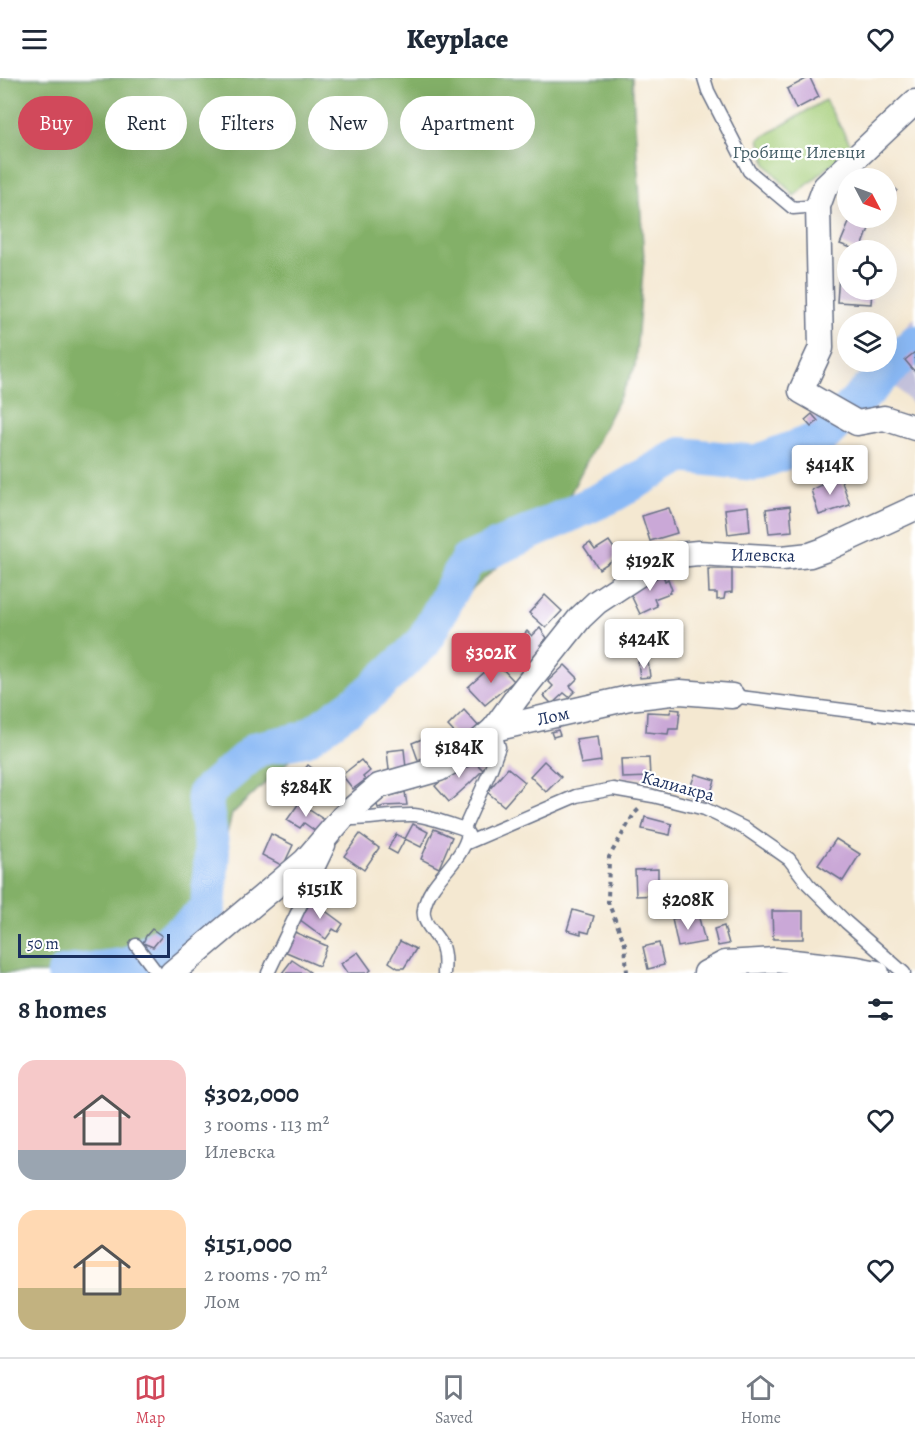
<!DOCTYPE html>
<html lang="en">
<head>
<meta charset="utf-8">
<style>
	body { margin:0; font-family:Alegreya,serif; background:#f2f2f3; color:#1f2937; height:100vh; display:flex; flex-direction:column; font-size:22px; white-space:nowrap }
	* { box-sizing:border-box; margin:0 }
	p { font-size:20px; color:#747a83 }
	.icon { flex:none; width:33px; height:33px; fill:none; stroke:currentColor; stroke-width:2; stroke-linecap:round; stroke-linejoin:round }
	.map { position:relative; height:895px; overflow:hidden }
	.sheet { display:flex; flex-direction:column; background:#fff; flex:1 }
	.sheet>* { flex:none }
	.hud { position:absolute; left:18px; top:18px; width:600px; height:54px; display:flex; gap:12px }
	.needle { width:39px; rotate:131deg }
	.fabs { position:absolute; left:837px; top:90px; display:grid; gap:12px }
	.fabs a { display:grid; place-items:center; width:60px; height:60px; border-radius:50%; background:#fff; box-shadow:0 6px 24px #0002; font-size:30px }
	.scale { position:absolute; left:18px; bottom:15px; width:152px; box-sizing:border-box; padding-left:6px; border:3px solid #1b2f5e; border-top:0; font-size:16px; line-height:21px; white-space:nowrap; color:#1b2f5e; -webkit-text-stroke:4px #fff; paint-order:stroke }
	.price { position:absolute; translate:-50% -51px; padding:0 14px; border-radius:6px; background:#fff; color:#222; font-size:20px; line-height:39px; filter:drop-shadow(0 2px 3px #0008) }
	.price::after { content:''; position:absolute; left:50%; top:36px; width:18px; height:14px; margin-left:-9px; background:inherit; clip-path:polygon(0 0,100% 0,50% 100%) }
	.price.active { background:#d1495b; color:#fff }
	ul { padding:0; list-style:none }
	li { display:flex; align-items:center; gap:18px; height:150px; padding:0 18px }
	li span { display:grid; place-items:center; flex:none; width:168px; height:120px; border-radius:18px; color:#555 }
	li>.icon { margin-inline-start:auto }
	span .icon { width:72px; height:72px; fill:#fffc; stroke-width:1 }
	li b { font-size:26px }
	h2 { display:flex; justify-content:space-between; align-items:center; height:72px; padding:0 18px; font-size:26px }
	.pill { padding:0 21px; border-radius:27px; background:#fff; box-shadow:0 6px 24px #0002; font-size:21px; line-height:54px }
	.pill.active { background:#d1495b; color:#fff }
	header { display:flex; justify-content:space-between; align-items:center; height:78px; padding:0 18px; background:#fff; font-size:27px; font-weight:800 }
	.menu { display:flex; justify-content:space-around; align-items:center; height:84px; border-top:2px solid #e0e1e3; background:#fff; font-size:16px; color:#747a83 }
	.menu a { display:grid; justify-items:center; gap:3px }
	.menu .active { color:#d1495b }
	.map>svg:first-child { display:block }
	.industrial { fill:#c3c1db }
	.green { fill:#a4cd78; stroke:#607e6b; stroke-width:1.5 }
	.forest { fill:#83b068; stroke:#4f7063; stroke-width:1.5 }
	.lines { fill:none; stroke-linecap:round; stroke-linejoin:round }
	.river { stroke:#8ab9f5; stroke-width:36 }
	.building { fill:#caa8d7 }
	.service-casing { stroke:#677086; stroke-width:15 }
	.minor-casing { stroke:#677086; stroke-width:27 }
	.path { stroke:#677086; stroke-width:4; stroke-dasharray:4.5 4.5; stroke-linecap:butt }
	.service { stroke:#fff; stroke-width:12 }
	.minor { stroke:#fff; stroke-width:24 }
	.labels { text-anchor:middle; dominant-baseline:central; stroke-width:4.5; stroke-linejoin:round; paint-order:stroke }
	.park-label { font-size:18px; fill:#445e66; stroke:#fff }
	.street-label { font-size:18px; fill:#1b2f5e; stroke:#fff }
</style>
</head>
<body>
<header><svg class="icon" aria-label="menu" viewBox="0 0 24 24"><path d="M4 6h16M4 12h16M4 18h16"/></svg>Keyplace<svg class="icon" aria-label="heart" viewBox="0 0 24 24"><path d="M12 20l-8-8c-3-5 5-10 8-4 3-6 11-1 8 4z"/></svg></header>
<div class="map">
<svg width="915" height="895" viewBox="0 0 915 895">
	<rect width="100%" height="100%" fill="#fff"/>
	<filter id="ink" filterUnits="userSpaceOnUse"><feTurbulence type="fractalNoise" baseFrequency=".0167" numOctaves="2"/><feDisplacementMap in="SourceGraphic" scale="12" xChannelSelector="R" yChannelSelector="G"/><feConvolveMatrix kernelMatrix="1 2 1 2 8 2 1 2 1" color-interpolation-filters="sRGB"/></filter>
	<filter id="wash" filterUnits="userSpaceOnUse"><feTurbulence type="fractalNoise" baseFrequency=".008" numOctaves="4" result="noise"/><feDisplacementMap in="SourceGraphic" scale="24" xChannelSelector="R" yChannelSelector="G"/><feGaussianBlur stdDeviation="1.35" result="paint"/><feColorMatrix in="noise" values="0 0 0 0 0 0 0 0 0 0 0 0 0 0 0 0 0 1.4 0 .05"/><feComposite in="paint" operator="in"/></filter>
	<g filter="url(#wash)">
		<rect width="100%" height="100%" fill="#f4e8d1"/>
		<!-- industrial -->
		<polygon class="industrial" points="915,239 915,329 873,284 886,284 887,268"/>
		<!-- green -->
		<polygon class="green" points="825,22 852,69 794,118 766,86 759,61"/>
		<!-- forest -->
		<polygon class="forest" points="0,0 632,0 644,181 635,289 566,424 232,736 208,831 163,895 0,895"/>
		<g class="lines">
			<!-- river -->
			<polyline class="river" points="65,895 129,887 183,853 208,831 212,773 204,717 257,671 305,661 367,617 423,565 467,483 612,417 681,377 755,385 820,361 915,265"/>
		</g>
		<g id="blocks">
			<!-- building -->
			<g class="building">
				<polygon points="808,0 810,0 819,19 796,31 787,11"/>
				<polygon points="886,103 897,112 886,124"/>
				<polygon points="851,140 870,148 861,172 857,172 840,166"/>
				<polygon points="839,196 848,196 848,212 872,212 871,226 837,224"/>
				<polygon points="915,274 915,294 905,282"/>
				<polygon points="812,336 818,343 811,349 805,342"/>
				<polygon points="793,379 804,379 804,386 800,386 799,398 792,398"/>
				<polygon points="840,398 850,427 819,437 811,412"/>
				<polygon points="748,428 750,453 728,456 725,431"/>
				<polygon points="790,428 792,453 769,455 766,431"/>
				<polygon points="668,430 669,430 677,455 650,463 642,438"/>
				<polygon points="609,463 619,478 599,491 584,469 590,465 595,472"/>
				<polygon points="708,491 732,491 732,514 725,515 724,521 717,522 717,515 709,515"/>
				<polygon points="662,494 665,503 668,501 672,512 669,514 670,515 654,521 657,528 640,536 628,511"/>
				<polygon points="545,517 562,533 546,550 529,535"/>
				<polygon points="540,550 547,560 540,567 543,569 522,591 507,576 522,561 521,560 527,553 532,558"/>
				<polygon points="648,583 650,599 640,600 638,584"/>
				<polygon points="496,584 514,603 485,627 468,609"/>
				<polygon points="565,587 578,600 570,608 575,613 569,619 564,615 552,626 544,618 553,608 548,603"/>
				<polygon points="671,631 680,632 678,651 669,651 668,656 646,654 647,634 670,635"/>
				<polygon points="464,632 480,650 464,665 448,648"/>
				<polygon points="558,652 560,657 553,659 551,654"/>
				<polygon points="598,658 601,683 581,686 576,661"/>
				<polygon points="422,661 428,678 418,682 412,665"/>
				<polygon points="404,671 406,690 389,692 387,673"/>
				<polygon points="469,678 483,692 469,706 449,724 435,708"/>
				<polygon points="649,680 650,699 622,700 621,681"/>
				<polygon points="361,682 370,693 363,699 365,702 353,711 342,697"/>
				<polygon points="544,683 561,699 546,714 530,698"/>
				<polygon points="308,687 328,702 322,709 320,708 314,716 296,702"/>
				<polygon points="508,690 525,704 504,728 487,714"/>
				<polygon points="695,696 715,702 708,723 688,716"/>
				<polygon points="405,714 407,727 384,728 378,730 376,724 382,722 381,720"/>
				<polygon points="299,725 326,743 318,755 304,745 300,750 287,742"/>
				<polygon points="645,739 672,746 670,757 642,751"/>
				<polygon points="413,746 428,754 421,769 405,761"/>
				<polygon points="434,751 452,759 439,790 421,781"/>
				<polygon points="271,756 293,767 283,788 262,777"/>
				<polygon points="360,756 379,770 364,792 344,778"/>
				<polygon points="396,756 405,761 397,776 388,771"/>
				<polygon points="836,761 860,776 843,803 818,787"/>
				<polygon points="658,791 658,817 636,818 635,792"/>
				<polygon points="312,823 343,846 338,854 333,851 326,861 299,841"/>
				<polygon points="573,832 594,838 589,855 581,853 581,856 567,852"/>
				<polygon points="772,833 803,833 803,861 773,861"/>
				<polygon points="698,836 705,864 678,869 672,841"/>
				<polygon points="724,848 729,866 718,868 714,851"/>
				<polygon points="152,851 162,858 153,869 143,865 146,858"/>
				<polygon points="292,853 327,868 319,888 284,873"/>
				<polygon points="400,863 416,871 404,890 398,890 389,884"/>
				<polygon points="659,865 664,887 648,891 643,869"/>
				<polygon points="358,874 371,892 367,895 347,895 341,886"/>
				<polygon points="292,882 310,894 309,895 282,895"/>
			</g>
		</g>
	</g>
	<g filter="url(#ink)">
		<use href="#blocks" fill-opacity="0" stroke="#677086" stroke-width="1.5"/>
		<g class="lines">
			<!-- service casing -->
			<g class="service-casing">
				<g id="service">
					<polyline points="704,0 708,13 749,93 793,130 818,128"/>
					<polyline points="732,618 915,641"/>
					<path d="M344,741C368,742 391,736 414,737C431,739 449,746 464,751L468,756C462,785 429,802 424,831C421,845 437,856 442,868C445,877 445,885 444,895"/>
					<polyline points="464,751 491,691 499,669 494,651"/>
					<polyline points="467,765 576,718 613,711 653,718 705,731 746,751 789,781 808,806 846,844 904,895"/>
					<polyline points="136,867 157,895"/>
					<polyline points="268,895 329,768"/>
				</g>
			</g>
			<!-- minor casing -->
			<g class="minor-casing">
				<g id="minor">
					<polyline points="915,24 825,109 818,128 821,270 801,313 857,345 884,340 915,350"/>
					<polyline points="494,651 518,618 580,540 597,524 656,485 678,477 698,475 782,480 810,477 824,472 915,430"/>
					<polyline points="172,895 305,783 342,740 379,708 439,691 466,675 494,651 629,620 680,614 732,618"/>
					<polyline points="706,895 725,885 775,882 857,891 877,895"/>
				</g>
			</g>
			<!-- path -->
			<polyline class="path" points="627,895 625,866 608,824 609,779 634,736 639,731"/>
			<!-- service -->
			<use href="#service" class="service"/>
			<!-- minor -->
			<use href="#minor" class="minor"/>
		</g>
	</g>
	<g class="labels">
		<!-- park labels -->
		<g class="park-label">
			<text x="799" y="74">Гробище Илевци</text>
		</g>
		<!-- street labels -->
		<g class="street-label">
			<text transform="translate(763 477) rotate(1)">Илевска</text>
			<text transform="translate(553 638) rotate(-13)">Лом</text>
			<text transform="translate(678 708) rotate(15)">Калиакра</text>
		</g>
	</g>
</svg>
<div class="fabs">
<a><svg class="needle" viewBox="-14 -14 28 28"><path d="M0-13l5 13h-10z" fill="#e53935"/><path d="M0 13l5-13h-10z" fill="#747a83"/></svg></a>
<a><svg class="icon" aria-label="locate" viewBox="0 0 24 24"><circle cx="12" cy="12" r="6"/><path d="M12 2v4M12 18v4M2 12h4M18 12h4"/></svg></a>
<a><svg class="icon" aria-label="layers" viewBox="0 0 24 24"><path d="M12 4l9 5-9 5-9-5zM3 14l9 5 9-5"/></svg></a>
</div>
<div class="scale">50 m</div>
<b class="price" style="left:830px;top:418px">$414K</b>
<b class="price" style="left:650px;top:514px">$192K</b>
<b class="price" style="left:644px;top:592px">$424K</b>
<b class="price active" style="left:491px;top:606px">$302K</b>
<b class="price" style="left:459px;top:701px">$184K</b>
<b class="price" style="left:306px;top:740px">$284K</b>
<b class="price" style="left:320px;top:842px">$151K</b>
<b class="price" style="left:688px;top:853px">$208K</b>
<div class="hud">
<a class="pill active">Buy</a>
<a class="pill">Rent</a>
<a class="pill">Filters</a>
<a class="pill">New</a>
<a class="pill">Apartment</a>
</div>
</div>
<section class="sheet">
<h2>8 homes<svg class="icon" aria-label="filters" viewBox="0 0 24 24"><path d="M4 7h16M4 17h16"/><circle cx="9" cy="7" r="2"/><circle cx="15" cy="17" r="2"/></svg></h2>
<ul>
<li><span style="background:linear-gradient(#f6c9c9 75%,#9aa5b1 0)"><svg class="icon" aria-label="home" viewBox="0 0 24 24"><path d="M3 11l9-7 9 7M6 9v11h12V9"/></svg></span><div><b>$302,000</b><p>3 rooms · 113 m²</p><p>Илевска</p></div><svg class="icon" aria-label="heart" viewBox="0 0 24 24"><path d="M12 20l-8-8c-3-5 5-10 8-4 3-6 11-1 8 4z"/></svg></li>
<li><span style="background:linear-gradient(#ffd9b3 65%,#c2b280 0)"><svg class="icon" aria-label="home" viewBox="0 0 24 24"><path d="M3 11l9-7 9 7M6 9v11h12V9"/></svg></span><div><b>$151,000</b><p>2 rooms · 70 m²</p><p>Лом</p></div><svg class="icon" aria-label="heart" viewBox="0 0 24 24"><path d="M12 20l-8-8c-3-5 5-10 8-4 3-6 11-1 8 4z"/></svg></li>
</ul>
</section>
<nav class="menu">
<a class="active"><svg class="icon" aria-label="map" viewBox="0 0 24 24"><path d="M3 6l6-2 6 2 6-2v14l-6 2-6-2-6 2zM9 4v14M15 6v14"/></svg>Map</a>
<a><svg class="icon" aria-label="saved" viewBox="0 0 24 24"><path d="M7 4h10v16l-5-4-5 4z"/></svg>Saved</a>
<a><svg class="icon" aria-label="home" viewBox="0 0 24 24"><path d="M3 11l9-7 9 7M6 9v11h12V9"/></svg>Home</a>
</nav>
</body>
</html>
